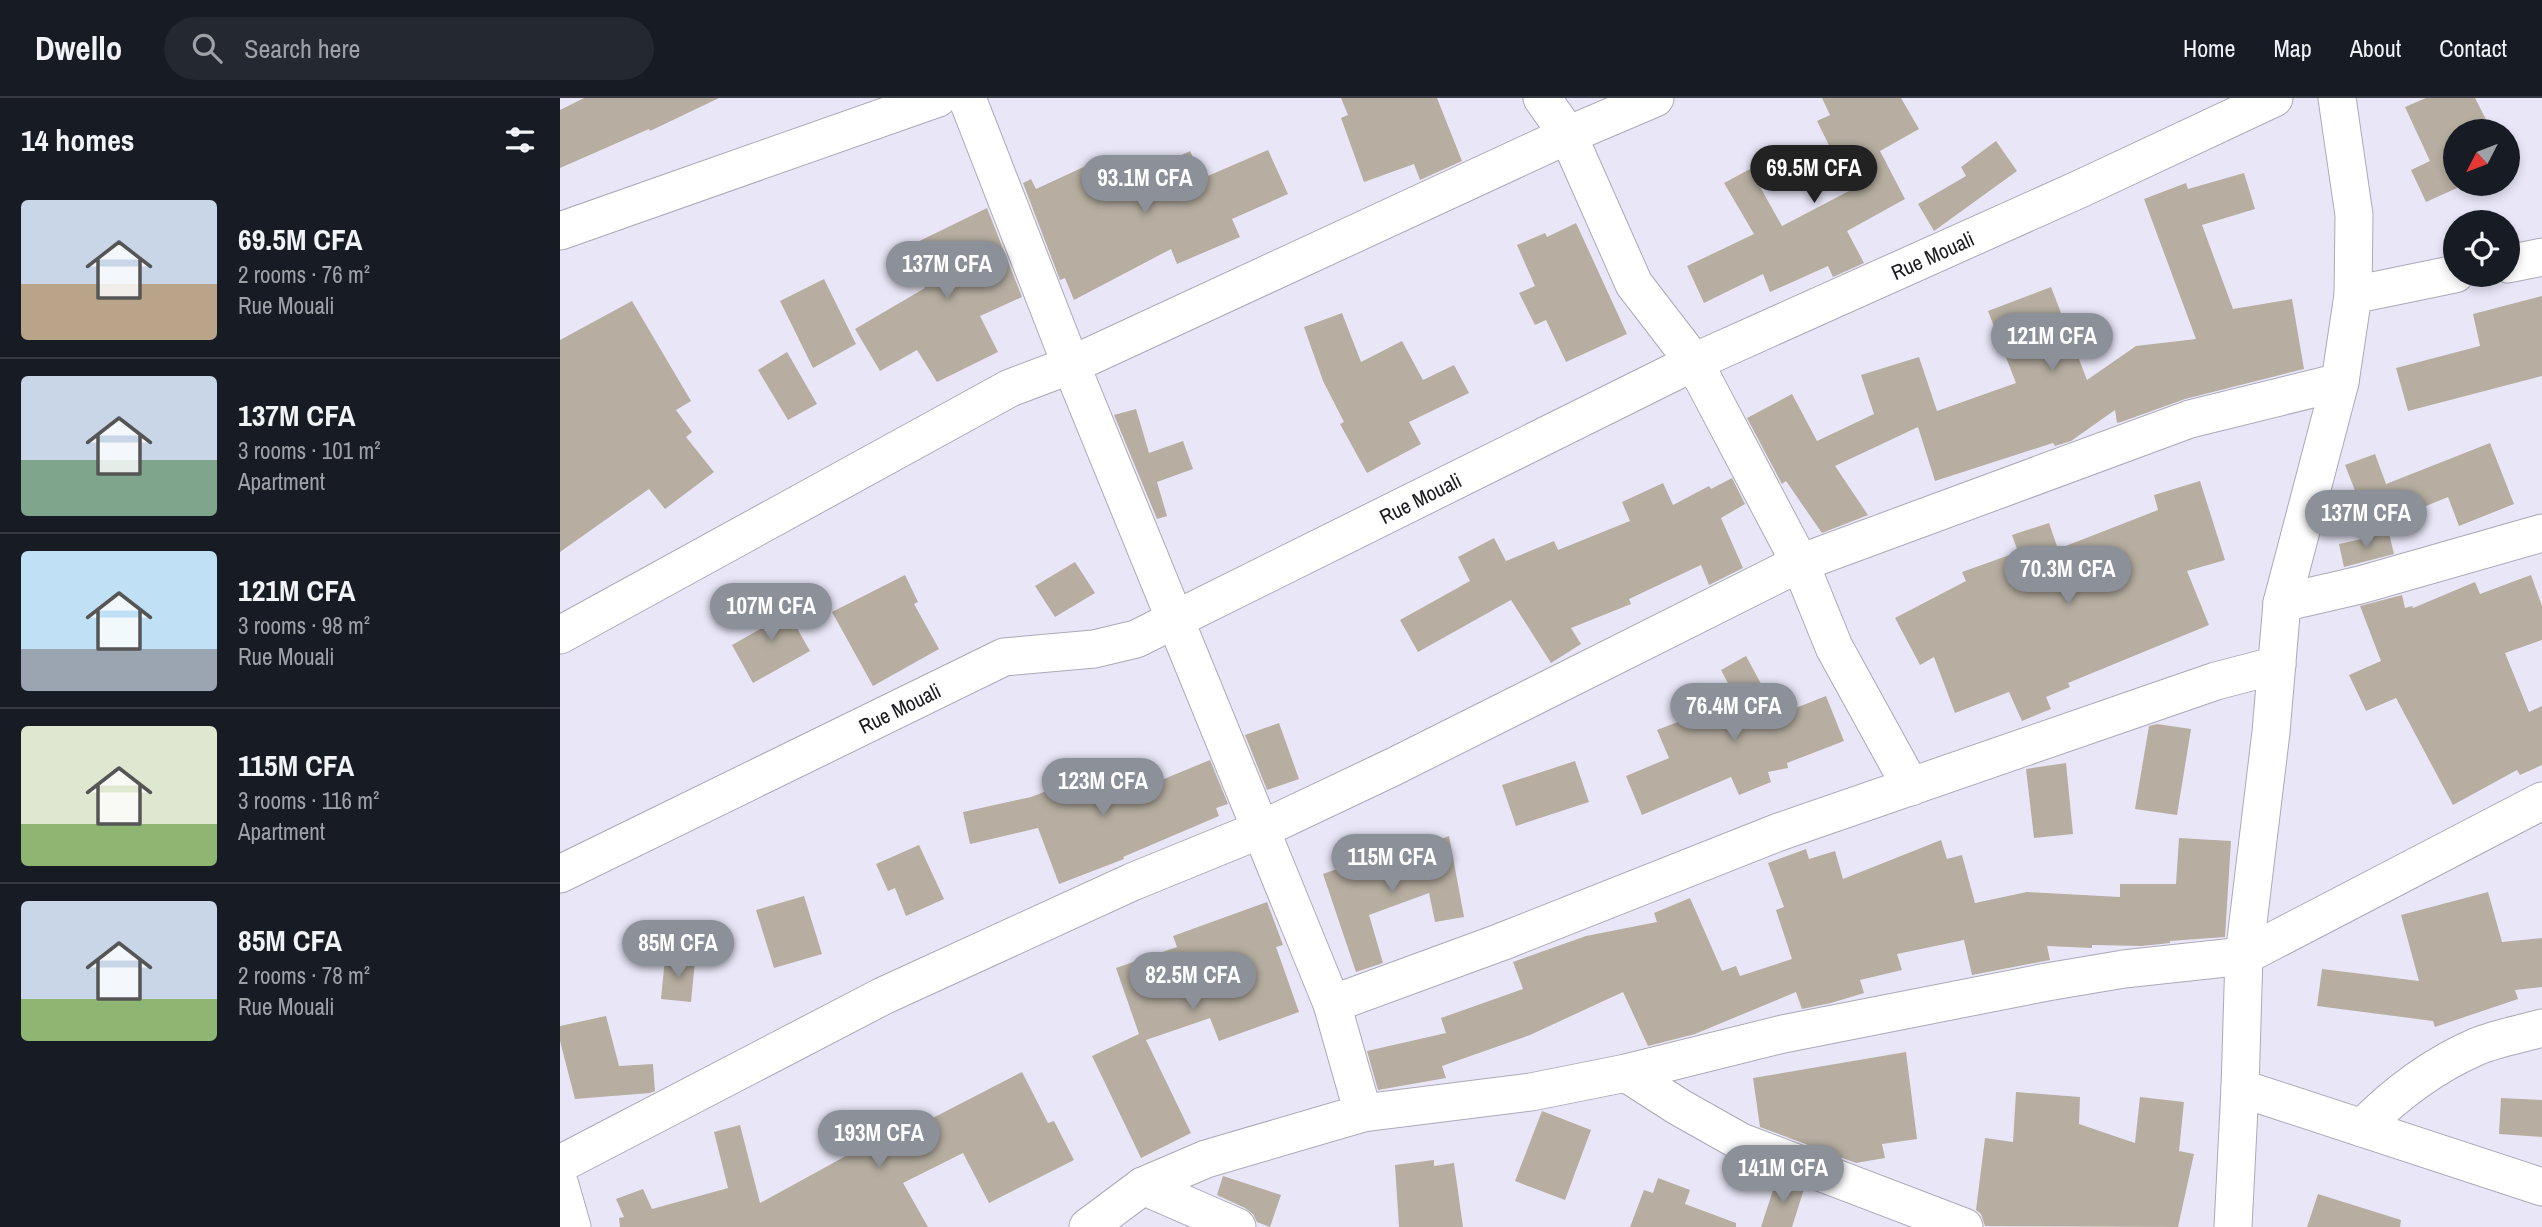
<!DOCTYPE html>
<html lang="en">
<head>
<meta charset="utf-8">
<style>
	body { margin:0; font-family:"Archivo Narrow",sans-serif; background:#242831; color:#f1f3f6; height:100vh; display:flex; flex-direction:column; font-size:26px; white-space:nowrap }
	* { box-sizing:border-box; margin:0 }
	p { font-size:23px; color:#9ea1a6 }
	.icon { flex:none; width:38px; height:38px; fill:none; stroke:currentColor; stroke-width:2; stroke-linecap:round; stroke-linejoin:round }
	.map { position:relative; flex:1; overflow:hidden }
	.sheet { display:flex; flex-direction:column; background:#171b24; width:560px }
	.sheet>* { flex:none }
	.needle { width:46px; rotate:228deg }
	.controls { position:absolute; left:1883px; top:21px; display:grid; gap:14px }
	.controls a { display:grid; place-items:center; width:77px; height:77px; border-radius:50%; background:#171b24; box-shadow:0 4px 10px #0003; font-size:35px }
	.price { position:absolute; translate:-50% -60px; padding:0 16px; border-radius:24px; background:#8c9099; color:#fff; font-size:23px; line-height:46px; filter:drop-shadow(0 2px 4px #0008) }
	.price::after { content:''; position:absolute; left:50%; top:42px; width:21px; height:16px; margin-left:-10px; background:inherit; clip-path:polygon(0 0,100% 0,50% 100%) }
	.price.on { background:#222; color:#fff }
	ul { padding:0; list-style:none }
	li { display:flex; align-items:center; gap:21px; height:175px; padding:0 21px }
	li+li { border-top:2px solid #363941 }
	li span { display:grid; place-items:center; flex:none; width:196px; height:140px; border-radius:7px; color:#555 }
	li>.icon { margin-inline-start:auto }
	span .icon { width:84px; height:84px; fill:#fffc; stroke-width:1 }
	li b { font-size:30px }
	h2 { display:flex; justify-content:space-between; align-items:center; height:84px; padding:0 21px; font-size:30px }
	header { display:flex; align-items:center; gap:42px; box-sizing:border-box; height:98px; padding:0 35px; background:#171b24; border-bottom:2px solid #363941 }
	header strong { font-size:33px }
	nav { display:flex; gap:38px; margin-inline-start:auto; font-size:24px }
	.search { width:490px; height:63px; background:#242831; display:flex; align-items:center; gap:18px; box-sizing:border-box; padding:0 24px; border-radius:38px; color:#9ea1a6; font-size:26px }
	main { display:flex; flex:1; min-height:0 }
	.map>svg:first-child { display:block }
	.building { fill:#b7aea1 }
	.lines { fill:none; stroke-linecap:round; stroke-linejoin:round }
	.street-casing { stroke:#aba9b8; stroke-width:39 }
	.street { stroke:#fff; stroke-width:37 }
	.labels { text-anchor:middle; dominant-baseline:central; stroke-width:5; stroke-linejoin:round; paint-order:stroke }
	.street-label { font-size:21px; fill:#1b1a20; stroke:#fff }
</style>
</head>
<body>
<header>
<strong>Dwello</strong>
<div class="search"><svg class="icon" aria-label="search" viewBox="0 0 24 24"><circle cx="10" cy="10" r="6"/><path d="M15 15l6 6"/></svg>Search here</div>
<nav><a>Home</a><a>Map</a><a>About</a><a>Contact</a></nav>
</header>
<main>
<section class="sheet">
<h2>14 homes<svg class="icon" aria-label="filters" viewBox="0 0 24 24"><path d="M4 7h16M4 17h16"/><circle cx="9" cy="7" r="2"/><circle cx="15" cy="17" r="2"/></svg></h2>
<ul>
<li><span style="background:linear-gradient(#c9d6e8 60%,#b9a48a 0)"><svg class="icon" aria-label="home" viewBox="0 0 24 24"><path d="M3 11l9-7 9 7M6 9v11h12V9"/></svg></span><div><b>69.5M CFA</b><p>2 rooms · 76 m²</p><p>Rue Mouali</p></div></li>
<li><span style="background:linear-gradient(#c9d6e8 60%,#7fa58c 0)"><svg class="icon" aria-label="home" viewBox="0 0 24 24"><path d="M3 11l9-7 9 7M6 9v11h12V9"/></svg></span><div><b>137M CFA</b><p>3 rooms · 101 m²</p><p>Apartment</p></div></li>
<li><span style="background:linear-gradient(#bfe0f5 70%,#9aa5b1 0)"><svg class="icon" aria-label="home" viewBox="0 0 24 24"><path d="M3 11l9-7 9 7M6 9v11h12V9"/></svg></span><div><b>121M CFA</b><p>3 rooms · 98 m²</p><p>Rue Mouali</p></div></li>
<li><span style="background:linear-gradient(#dfe7d0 70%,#8fb573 0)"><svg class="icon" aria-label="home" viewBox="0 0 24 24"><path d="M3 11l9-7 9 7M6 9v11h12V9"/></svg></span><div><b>115M CFA</b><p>3 rooms · 116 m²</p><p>Apartment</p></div></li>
<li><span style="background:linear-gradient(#c9d6e8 70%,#8fb573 0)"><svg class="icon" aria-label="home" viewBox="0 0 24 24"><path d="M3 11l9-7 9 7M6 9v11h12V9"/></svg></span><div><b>85M CFA</b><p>2 rooms · 78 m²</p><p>Rue Mouali</p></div></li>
</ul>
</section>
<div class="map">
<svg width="1982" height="1129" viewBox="0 0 1982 1129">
	<rect width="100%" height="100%" fill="#e9e7f7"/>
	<!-- building -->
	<g class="building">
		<polygon points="24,0 159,0 90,33 89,31 0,70 0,12"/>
		<polygon points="781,0 877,0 902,63 860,82 854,66 804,84 781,20 788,17"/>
		<polygon points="1262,0 1341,0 1359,31 1320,53 1345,101 1287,133 1304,165 1273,179 1268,168 1210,194 1203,176 1144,205 1127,168 1194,136 1164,85 1190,71 1222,128 1291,92 1257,23 1270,17"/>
		<polygon points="1866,0 1915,0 1932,33 1895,33 1895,86 1906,86 1866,104 1851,72 1870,63 1845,9"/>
		<polygon points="1436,43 1457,73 1374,133 1358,106 1406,78 1401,69"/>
		<polygon points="708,52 728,96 672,121 680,139 617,166 611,151 514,202 505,180 500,182 463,85 471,81 476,91 543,60 556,87 630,53 643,80"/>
		<polygon points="1684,75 1695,111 1642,127 1673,211 1732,201 1744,271 1625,301 1561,324 1557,325 1555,312 1511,343 1495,348 1493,345 1375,383 1358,329 1275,368 1308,417 1262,435 1226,383 1222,386 1187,320 1232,296 1257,343 1314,316 1301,277 1359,259 1377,313 1456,285 1428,213 1491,189 1527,282 1576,248 1636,241 1584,101 1626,85 1628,91"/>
		<polygon points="427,110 462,199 420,218 438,254 377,284 357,252 320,273 295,231 365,190 343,151"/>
		<polygon points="1016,125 1067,236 1006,264 986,222 975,227 959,195 975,188 957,147 985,135 987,139"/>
		<polygon points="264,181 296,246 253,270 220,203"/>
		<polygon points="1982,198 1982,278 1848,313 1836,270 1920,248 1913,216"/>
		<polygon points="72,203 131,303 116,312 132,334 126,339 154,374 105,411 89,391 0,454 0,242"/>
		<polygon points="782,215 801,264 842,243 863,282 894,267 909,295 849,324 861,346 807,375 780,326 784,324 763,283 744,229"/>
		<polygon points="227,254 257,306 228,322 198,272"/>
		<polygon points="576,311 589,355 623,343 633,371 597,384 607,418 597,421 554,317"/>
		<polygon points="1930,345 1954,406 1899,428 1888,399 1810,431 1785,367 1815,356 1826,386"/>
		<polygon points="1172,380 1185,406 1161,420 1183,470 1149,487 1141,467 1069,501 1071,506 1011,530 1021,546 991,565 951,502 858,554 840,522 910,483 898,459 934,440 946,463 994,443 998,452 1070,423 1062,404 1103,385 1113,407 1149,388 1151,391"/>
		<polygon points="1640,383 1665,462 1627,473 1649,527 1508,585 1510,589 1486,599 1491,611 1462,623 1449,594 1395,615 1374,559 1360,567 1335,520 1406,483 1402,474 1458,454 1452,437 1489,425 1498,451 1598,412 1594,397"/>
		<polygon points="1829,435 1834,456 1784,469 1779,446"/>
		<polygon points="515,464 535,495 495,519 475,488"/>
		<polygon points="345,477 358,504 354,506 379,551 313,588 272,514"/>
		<polygon points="1971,477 1982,508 1982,542 1945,555 1969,614 1982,608 1982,667 1960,677 1957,672 1893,707 1836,600 1806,613 1789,577 1821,563 1800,508 1842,497 1845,510 1852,508 1853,510 1915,484 1920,496"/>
		<polygon points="221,502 250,553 193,585 172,547 202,530 195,517"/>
		<polygon points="1186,558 1218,617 1266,598 1284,643 1227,665 1228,670 1208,674 1211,684 1179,697 1171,679 1082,717 1066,678 1109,660 1097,632 1151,611 1148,604 1172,593 1161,572"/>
		<polygon points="719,625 739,681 707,692 685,637"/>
		<polygon points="1597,626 1631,631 1617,717 1575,711 1589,628"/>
		<polygon points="650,662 668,706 656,710 659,718 563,759 564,761 499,786 478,730 410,746 403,714 471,699 541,672 553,702"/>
		<polygon points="1015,663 1029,704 956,728 942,687"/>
		<polygon points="1506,665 1513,736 1474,740 1466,671"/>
		<polygon points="889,738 904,819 875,824 869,795 809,817 823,865 796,874 763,776 802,762 805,770"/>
		<polygon points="1619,740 1671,743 1665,839 1610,843 1610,845 1582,848 1532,847 1532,850 1487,848 1490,862 1412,877 1404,842 1337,856 1342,872 1300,882 1304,895 1271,905 1242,911 1236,894 1135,936 1088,948 1063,894 970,937 882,968 886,980 818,992 807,953 886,935 881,920 963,891 953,864 1026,838 1097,824 1094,815 1130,800 1162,873 1176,868 1180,878 1232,861 1216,812 1224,809 1208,765 1246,751 1249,761 1275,753 1283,781 1381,742 1387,761 1402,757 1415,805 1467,794 1560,799 1560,786 1616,786"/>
		<polygon points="359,747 384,801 346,818 335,790 328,793 316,766"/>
		<polygon points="1928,794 1942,844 1982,840 1982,889 1955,892 1958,901 1875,929 1873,923 1757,908 1762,871 1859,883 1841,817"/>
		<polygon points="244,798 262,856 214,870 196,812"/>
		<polygon points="707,804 723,847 716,849 739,914 659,943 650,920 586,942 631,1035 581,1060 532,958 579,936 556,870 617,849 613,838"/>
		<polygon points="105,860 135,863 131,904 101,901"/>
		<polygon points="46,918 59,968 93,966 95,993 90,995 15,1001 0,943 0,928"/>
		<polygon points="1346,954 1357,1041 1322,1046 1325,1060 1296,1065 1200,1029 1193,980"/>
		<polygon points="462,974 488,1025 494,1023 514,1062 429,1105 403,1055 343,1085 368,1129 60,1129 59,1120 64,1119 56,1101 83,1091 92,1111 168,1090 154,1034 180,1027 200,1105 315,1042 313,1033 365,1024"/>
		<polygon points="1456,994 1520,999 1519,1026 1575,1045 1580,999 1624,1004 1619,1053 1634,1056 1618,1129 1425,1128 1421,1116 1416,1112 1425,1040 1453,1044"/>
		<polygon points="1941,1000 1982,1002 1982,1039 1939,1036"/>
		<polygon points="982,1013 1031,1032 1005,1102 955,1083"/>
		<polygon points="874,1062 874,1068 894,1065 903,1129 839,1129 835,1067"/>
		<polygon points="663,1078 721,1097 710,1129 697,1124 693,1116 685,1110 657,1097"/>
		<polygon points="1098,1080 1130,1092 1125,1106 1176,1125 1176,1129 1070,1129 1084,1092 1093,1095"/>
		<polygon points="1217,1080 1244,1091 1232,1129 1201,1129"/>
		<polygon points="1758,1096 1841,1122 1840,1129 1747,1129"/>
	</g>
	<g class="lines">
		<!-- street casing -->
		<g class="street-casing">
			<g id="street">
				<polyline points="407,0 511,267 772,906 803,1015"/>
				<polyline points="982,0 1008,37 1074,186 1134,264 1240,465 1274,549 1351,689"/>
				<polyline points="0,133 378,0"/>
				<polyline points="1948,166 1982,159"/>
				<polyline points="1793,197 1895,176"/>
				<polyline points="1722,505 1800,487 1982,435"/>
				<polyline points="0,537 450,290 511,267 1008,37 1095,0"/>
				<path id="s1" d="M0,776L444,559L534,551L576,541L1134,264L1522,90L1714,0"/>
				<polyline points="772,906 941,844 1219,734 1595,604 1656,583 1717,567"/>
				<polyline points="1066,975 1119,1009 1181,1044 1404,1129"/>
				<polyline points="1680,990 1982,1089"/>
				<path d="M1802,1030C1835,996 1874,967 1918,948C1938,940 1961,936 1982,930"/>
				<polyline points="0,1066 323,898 572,784 702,731 833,669 1240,465 1630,321 1780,284"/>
				<polyline points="0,1087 12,1129"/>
				<polyline points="583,1088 677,1129"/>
				<polyline points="528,1129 583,1088 646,1061 803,1015 971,994 1066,975 1223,936 1487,884 1564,871 1684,858 1982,703"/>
				<polyline points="1673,1129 1680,990 1684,858 1711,634 1722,505 1780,284 1793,197 1794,117 1777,0"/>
			</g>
		</g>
		<!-- street -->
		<use href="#street" class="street"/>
	</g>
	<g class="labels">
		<!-- street labels -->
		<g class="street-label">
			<text stroke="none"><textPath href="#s1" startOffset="1512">Rue Mouali</textPath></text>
			<text stroke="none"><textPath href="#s1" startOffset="945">Rue Mouali</textPath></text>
			<text stroke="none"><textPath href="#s1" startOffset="378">Rue Mouali</textPath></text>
		</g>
	</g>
</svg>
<div class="controls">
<a><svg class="needle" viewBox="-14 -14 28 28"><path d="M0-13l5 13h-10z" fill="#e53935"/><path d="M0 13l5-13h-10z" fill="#9ea1a6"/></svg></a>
<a><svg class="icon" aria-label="locate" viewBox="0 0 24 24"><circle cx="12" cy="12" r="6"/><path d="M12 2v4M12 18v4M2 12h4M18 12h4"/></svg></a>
</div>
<b class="price on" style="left:1254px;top:107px">69.5M CFA</b>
<b class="price" style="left:585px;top:117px">93.1M CFA</b>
<b class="price" style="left:387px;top:203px">137M CFA</b>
<b class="price" style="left:1492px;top:275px">121M CFA</b>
<b class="price" style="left:1806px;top:452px">137M CFA</b>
<b class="price" style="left:1508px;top:508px">70.3M CFA</b>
<b class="price" style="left:211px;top:545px">107M CFA</b>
<b class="price" style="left:1174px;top:645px">76.4M CFA</b>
<b class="price" style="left:543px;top:720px">123M CFA</b>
<b class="price" style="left:832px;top:796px">115M CFA</b>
<b class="price" style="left:118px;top:882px">85M CFA</b>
<b class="price" style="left:633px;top:914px">82.5M CFA</b>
<b class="price" style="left:319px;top:1072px">193M CFA</b>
<b class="price" style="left:1223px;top:1107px">141M CFA</b>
</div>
</main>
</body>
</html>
